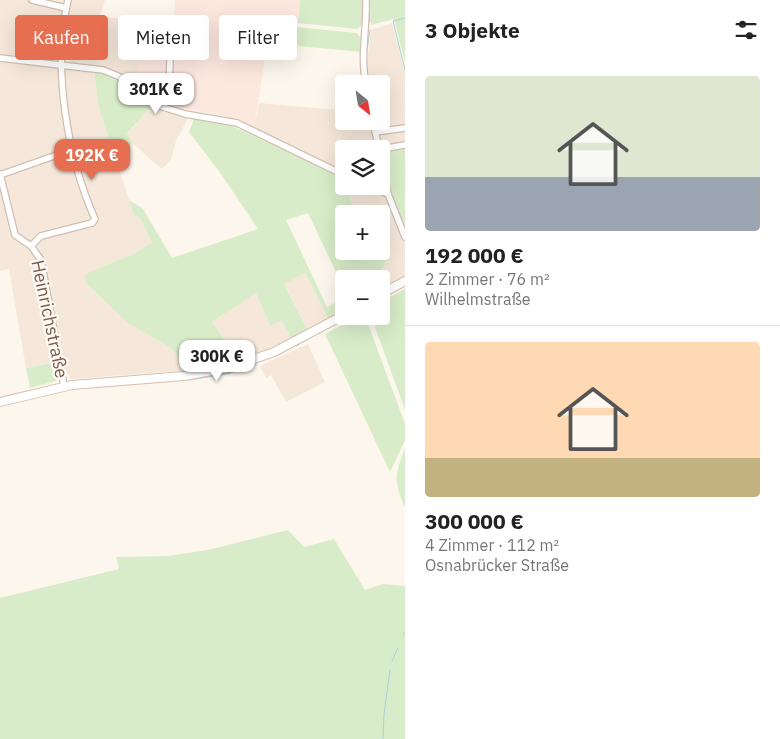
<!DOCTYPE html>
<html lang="de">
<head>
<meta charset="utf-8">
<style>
	body { margin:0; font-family:"IBM Plex Sans",sans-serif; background:#f6f6f6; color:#222; height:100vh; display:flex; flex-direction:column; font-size:19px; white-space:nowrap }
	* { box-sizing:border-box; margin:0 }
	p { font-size:16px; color:#767676 }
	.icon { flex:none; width:28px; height:28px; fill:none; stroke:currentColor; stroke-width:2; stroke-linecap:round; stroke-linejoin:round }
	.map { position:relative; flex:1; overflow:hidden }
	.details { display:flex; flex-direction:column; background:#fff; width:375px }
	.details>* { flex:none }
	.hud { position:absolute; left:15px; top:15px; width:315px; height:45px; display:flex; gap:10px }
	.needle { width:32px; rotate:150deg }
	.controls { position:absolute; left:335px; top:75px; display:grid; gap:10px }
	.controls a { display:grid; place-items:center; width:55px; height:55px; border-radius:5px; background:#fff; box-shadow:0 5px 20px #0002; font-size:25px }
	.price { position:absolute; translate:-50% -42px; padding:0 11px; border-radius:10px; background:#fff; color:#222; font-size:16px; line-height:32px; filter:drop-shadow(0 1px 2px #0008) }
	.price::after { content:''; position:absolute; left:50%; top:30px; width:15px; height:11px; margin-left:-8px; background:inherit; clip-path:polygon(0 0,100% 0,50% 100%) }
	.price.selected { background:#e76f51; color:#fff }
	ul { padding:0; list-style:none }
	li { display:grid; align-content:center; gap:10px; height:265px; padding:0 20px }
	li+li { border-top:1px solid #e0e0e0 }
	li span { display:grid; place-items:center; height:155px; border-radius:5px; color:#555 }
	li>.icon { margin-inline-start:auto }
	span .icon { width:90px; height:90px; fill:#fffc; stroke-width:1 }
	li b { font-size:21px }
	h2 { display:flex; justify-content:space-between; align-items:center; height:60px; padding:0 20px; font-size:21px }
	.chip { padding:0 18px; border-radius:5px; background:#fff; box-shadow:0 5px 20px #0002; font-size:18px; line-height:45px }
	.chip.selected { background:#e76f51; color:#fff }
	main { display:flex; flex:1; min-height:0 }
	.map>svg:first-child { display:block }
	.residential { fill:#f5e8da }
	.commercial { fill:#fde8e0 }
	.green { fill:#d8ecc9 }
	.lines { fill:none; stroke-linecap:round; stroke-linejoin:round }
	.stream { stroke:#a5d3da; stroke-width:1 }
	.minor-casing { stroke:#d1beb0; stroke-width:8 }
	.secondary-casing { stroke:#d6c0b0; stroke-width:10 }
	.minor { stroke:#fff; stroke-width:5.5 }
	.secondary { stroke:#fff; stroke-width:8 }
	.labels { text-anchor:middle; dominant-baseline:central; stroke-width:4.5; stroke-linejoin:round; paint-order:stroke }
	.street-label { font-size:18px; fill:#7a5c4d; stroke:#fffaf3 }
</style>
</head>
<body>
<main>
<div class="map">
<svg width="405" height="739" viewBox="0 0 405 739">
	<rect width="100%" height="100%" fill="#fdf6ec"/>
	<!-- residential -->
	<g class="residential">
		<polygon points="0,0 105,0 99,18 137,18 137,87 108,68 71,63 65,55 59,55 55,60 49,61 0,55"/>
		<polygon points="392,23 405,72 405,142 383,146 377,121 381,121 381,84 369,84 366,70 371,30"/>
		<polygon points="0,62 56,68 60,71 67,69 94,72 99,108 134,215 140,218 152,242 133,254 85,274 128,323 169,347 192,370 71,379 66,372 63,360 26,368 9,269 0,271"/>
		<polygon points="341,86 344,86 344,121 372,121 377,149 344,149 344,173 254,127 259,103 336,110"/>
		<polygon points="153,105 163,111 188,118 176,141 171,160 162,169 132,143 127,134"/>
		<polygon points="345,186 363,186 386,197 405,244 405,276 381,289 381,279 374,279 388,259 381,242 381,214 356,214"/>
		<polygon points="305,273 328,318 307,329 284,283"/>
		<polygon points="256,293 270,326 282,321 291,338 259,353 238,360 212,322"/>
		<polygon points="383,301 388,309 383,323 375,327 371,316 381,316"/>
		<polygon points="308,344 325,382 286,402 271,375 266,378 260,366"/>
	</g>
	<!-- commercial -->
	<polygon class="commercial" points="175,0 300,0 297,28 274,25 270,29 254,127 221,115 165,106 137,87 137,18 174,17"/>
	<!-- green -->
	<g class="green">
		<polygon points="300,0 363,0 363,23 357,29 298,23"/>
		<polygon points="370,0 405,0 405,63 394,19 371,25"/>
		<polygon points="274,25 357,33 362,40 362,52 267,43 270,29"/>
		<path d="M94,72C116,74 136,93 153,105L127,133L132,143L119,171L99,108Z"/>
		<polygon points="194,119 234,127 341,176 356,214 344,214 344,251 381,251 381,242 388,259 374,279 344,279 344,289 308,213 286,220 327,307 344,298 344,310 328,318 305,273 284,284 307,329 291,338 282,321 270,326 256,293 212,322 238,360 192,370 169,347 128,323 85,282 85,274 133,254 152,242 140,218 134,215 129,200 143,209 172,258 258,229 219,171 189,132"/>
		<polygon points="405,147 405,229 392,195 384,153 386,150"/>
		<polygon points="405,289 405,410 375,327 383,323 388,309 383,301"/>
		<polygon points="359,316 365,316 405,424 405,440 390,472 325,334"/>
		<polygon points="57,362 59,375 56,381 30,388 26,368"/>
		<path d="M405,449V508C394,482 394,475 405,449Z"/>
		<polygon points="288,530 304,547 334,539 365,590 383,584 405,586 405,739 0,739 0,598 119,569 116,557 168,556 208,550"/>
	</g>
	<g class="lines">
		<!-- stream -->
		<g class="stream">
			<polyline points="369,5 370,22"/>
			<polyline points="405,18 393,21 405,70"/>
			<polyline points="367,50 370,30"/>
			<polyline points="329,328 350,316"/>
			<polyline points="318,334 323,331"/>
			<polyline points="296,346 299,344"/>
			<polyline points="189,380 227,374 256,365"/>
			<polyline points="403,635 405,632"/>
			<polyline points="392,661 398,648"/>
			<polyline points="383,739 384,714 390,670"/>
		</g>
		<!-- minor casing -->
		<g class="minor-casing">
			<g id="minor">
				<polyline points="32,0 66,8"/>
				<polyline points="0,58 103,70 118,76 163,107 185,114 237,123 344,175"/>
				<path d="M366,84C360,57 367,28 366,0"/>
				<polyline points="163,107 169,92 171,23"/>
				<polyline points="373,121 379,149"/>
				<polyline points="375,132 405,128"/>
				<polyline points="381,149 405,145"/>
				<polyline points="381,159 388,194 405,237"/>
				<polyline points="0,174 15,235 31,246 41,260 64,386"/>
				<polyline points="0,175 74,149"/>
				<polyline points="368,186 388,194"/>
				<path d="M31,246L41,236L92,223L95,219C67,156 52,67 68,0"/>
			</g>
		</g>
		<!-- secondary casing -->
		<g class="secondary-casing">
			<g id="secondary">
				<polyline points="381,294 405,281"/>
				<polyline points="0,402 72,385 184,376 228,368 274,352 344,315"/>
			</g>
		</g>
		<!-- minor -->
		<use href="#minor" class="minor"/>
		<!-- secondary -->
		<use href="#secondary" class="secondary"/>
	</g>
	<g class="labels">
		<!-- street labels -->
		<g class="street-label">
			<text transform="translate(50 319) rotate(78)">Heinrichstraße</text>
		</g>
	</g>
</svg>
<div class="controls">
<a><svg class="needle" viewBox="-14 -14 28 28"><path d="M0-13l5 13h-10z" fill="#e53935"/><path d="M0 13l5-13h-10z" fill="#767676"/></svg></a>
<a><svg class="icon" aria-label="layers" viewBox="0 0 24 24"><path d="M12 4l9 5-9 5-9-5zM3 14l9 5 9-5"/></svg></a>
<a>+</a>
<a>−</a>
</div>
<b class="price" style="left:156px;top:115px">301K €</b>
<b class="price selected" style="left:92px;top:181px">192K €</b>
<b class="price" style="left:217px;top:382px">300K €</b>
<div class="hud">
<a class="chip selected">Kaufen</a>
<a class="chip">Mieten</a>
<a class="chip">Filter</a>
</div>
</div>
<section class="details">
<h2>3 Objekte<svg class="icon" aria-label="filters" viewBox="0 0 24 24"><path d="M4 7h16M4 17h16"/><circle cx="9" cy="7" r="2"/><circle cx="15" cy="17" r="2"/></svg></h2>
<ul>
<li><span style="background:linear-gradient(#dfe7d0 65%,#9aa5b1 0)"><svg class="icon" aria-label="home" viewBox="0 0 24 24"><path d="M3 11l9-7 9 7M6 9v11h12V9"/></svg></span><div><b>192 000 €</b><p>2 Zimmer · 76 m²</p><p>Wilhelmstraße</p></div></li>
<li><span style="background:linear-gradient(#ffd9b3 75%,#c2b280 0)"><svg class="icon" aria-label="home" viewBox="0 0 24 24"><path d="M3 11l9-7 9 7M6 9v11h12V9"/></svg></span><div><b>300 000 €</b><p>4 Zimmer · 112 m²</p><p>Osnabrücker Straße</p></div></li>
</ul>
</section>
</main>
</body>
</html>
